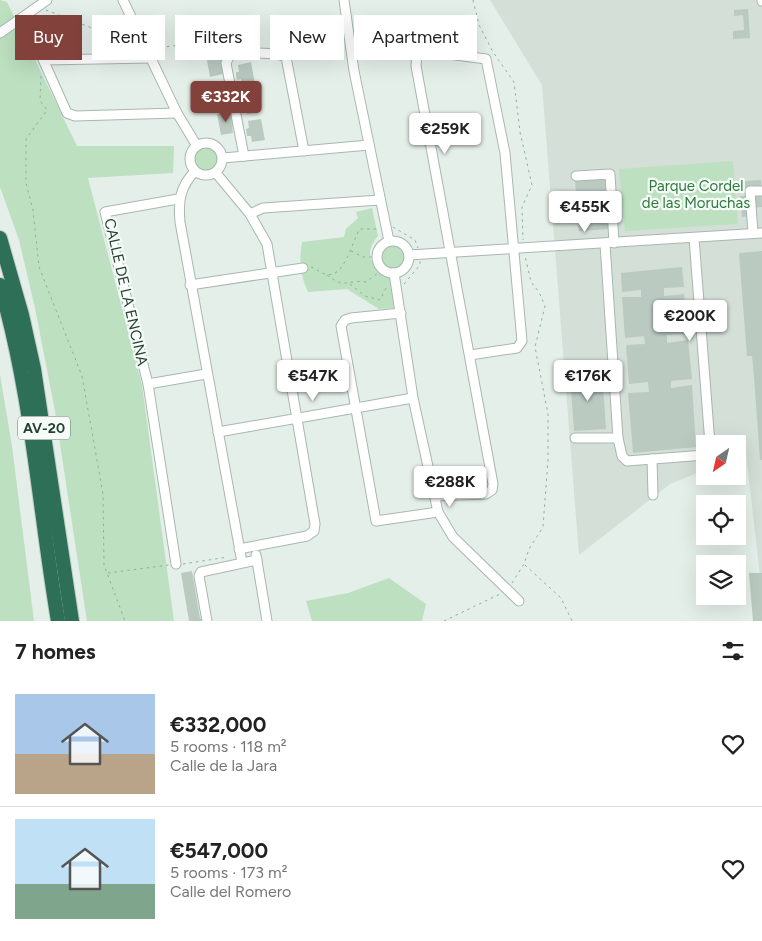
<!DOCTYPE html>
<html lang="en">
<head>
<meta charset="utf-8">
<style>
	body { margin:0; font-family:Figtree,sans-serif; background:#f2f2f2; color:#222; height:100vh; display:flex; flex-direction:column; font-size:19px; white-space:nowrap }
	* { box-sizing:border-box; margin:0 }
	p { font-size:16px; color:#767676 }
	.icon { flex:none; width:28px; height:28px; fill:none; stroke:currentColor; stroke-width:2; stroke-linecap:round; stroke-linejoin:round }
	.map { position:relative; height:621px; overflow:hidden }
	.details { display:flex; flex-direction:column; background:#fff; flex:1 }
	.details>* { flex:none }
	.guide { position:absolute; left:15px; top:15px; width:500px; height:45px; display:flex; gap:10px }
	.needle { width:32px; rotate:214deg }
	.tools { position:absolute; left:696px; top:435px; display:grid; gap:10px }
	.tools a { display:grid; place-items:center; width:50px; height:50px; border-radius:0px; background:#fff; box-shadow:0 5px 20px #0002; font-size:25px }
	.price { position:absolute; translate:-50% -42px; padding:0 11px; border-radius:5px; background:#fff; color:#222; font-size:16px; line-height:32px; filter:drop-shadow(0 1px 2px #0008) }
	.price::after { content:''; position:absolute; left:50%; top:30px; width:15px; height:11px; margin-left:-8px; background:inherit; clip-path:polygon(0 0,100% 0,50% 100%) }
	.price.active { background:#82413b; color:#fff }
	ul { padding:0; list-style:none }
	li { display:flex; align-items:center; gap:15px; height:125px; padding:0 15px }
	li+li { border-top:1px solid #e0e0e0 }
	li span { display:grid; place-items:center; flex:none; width:140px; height:100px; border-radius:0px; color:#555 }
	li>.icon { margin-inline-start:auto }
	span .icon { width:60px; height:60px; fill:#fffc; stroke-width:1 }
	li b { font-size:21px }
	h2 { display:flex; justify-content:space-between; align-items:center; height:60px; padding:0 15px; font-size:21px }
	.chip { padding:0 18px; border-radius:0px; background:#fff; box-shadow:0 5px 20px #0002; font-size:18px; line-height:45px }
	.chip.active { background:#82413b; color:#fff }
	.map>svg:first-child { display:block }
	.built { fill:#d3dfd7 }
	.green { fill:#bde0c1 }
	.building { fill:#bacac1 }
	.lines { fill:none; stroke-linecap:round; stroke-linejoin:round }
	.minor-casing { stroke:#a7b8af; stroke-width:11 }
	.highway-casing { stroke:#c1cac6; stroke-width:16 }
	.path { stroke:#84b49d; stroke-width:1; stroke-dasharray:2.5 4; stroke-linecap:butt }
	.minor { stroke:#fff; stroke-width:9 }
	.highway { stroke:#2d7057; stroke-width:14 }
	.labels { text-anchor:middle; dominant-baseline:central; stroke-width:4.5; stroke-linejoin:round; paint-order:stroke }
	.shield { fill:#f6fbf8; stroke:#627a6f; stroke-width:1 }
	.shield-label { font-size:14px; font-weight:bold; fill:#234234 }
	.park-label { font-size:15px; fill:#2b7b3c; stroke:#f6fbf8 }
	.street-label { font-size:15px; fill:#234234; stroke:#f6fbf8 }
</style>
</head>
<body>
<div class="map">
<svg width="762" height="621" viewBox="0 0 762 621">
	<rect width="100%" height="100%" fill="#e5efe9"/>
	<!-- built -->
	<polygon class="built" points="490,0 762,0 762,594 746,453 738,456 738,444 705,444 705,470 670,484 579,555 542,85"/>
	<!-- green -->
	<g class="green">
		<polygon points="0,0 7,2 77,146 174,146 173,173 88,178 142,385 174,621 87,621 86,615 55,411 35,308 19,240 0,187"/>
		<circle cx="206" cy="159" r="11"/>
		<polygon points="733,161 738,224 625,231 619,169"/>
		<path d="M372,208L378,236C362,255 372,267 390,277L394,308L379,309L347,289L308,292C300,274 299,261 302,242L344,237L346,229L358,218L356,212Z"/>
		<circle cx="393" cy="257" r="11"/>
		<polygon points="0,375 12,446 34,621 0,621"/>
		<polygon points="389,578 426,604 422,621 312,621 306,601 348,593"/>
	</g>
	<!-- building -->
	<g class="building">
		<polygon points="748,9 750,38 733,39 733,31 744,30 743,15 734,16 734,10"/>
		<polygon points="219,53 220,60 224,59 225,67 222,68 223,74 210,77 206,55"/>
		<polygon points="251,62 255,84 242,86 241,79 237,80 236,76 236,72 239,72 238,65"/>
		<polygon points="224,83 225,89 229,89 231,96 227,97 228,104 215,106 212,85"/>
		<polygon points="256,91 260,112 247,114 246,108 242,108 241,101 244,100 243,93"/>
		<polygon points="230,112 231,118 234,118 236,126 232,126 233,133 221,135 217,114"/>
		<polygon points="261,119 265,140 252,142 251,136 247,136 246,129 249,128 248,121"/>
		<polygon points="606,179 609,229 579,231 575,181"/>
		<polygon points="761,180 762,207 748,208 749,216 742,217 740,196 746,196 744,181"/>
		<polygon points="762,251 762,460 760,460 754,377 752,356 747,356 739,253"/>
		<polygon points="682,267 684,287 664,288 664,296 684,294 688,334 667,335 667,343 688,340 692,379 671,381 671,388 692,385 696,447 633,453 628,393 649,392 648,382 629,384 626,345 645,344 644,336 625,338 622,297 641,297 641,290 622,292 621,273"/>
		<polygon points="602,373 606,429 574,431 570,375"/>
		<polygon points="192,571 200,618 202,621 189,621 181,573"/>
		<polygon points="749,573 762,573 762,621 753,621"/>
	</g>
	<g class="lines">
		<!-- minor casing -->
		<g class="minor-casing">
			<g id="minor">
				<polyline points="123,0 177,113 197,146"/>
				<polyline points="344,0 354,71 389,241"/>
				<polyline points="762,0 762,1"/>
				<polyline points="0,33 47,0"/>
				<polyline points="33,37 67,113 75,116 177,113"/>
				<polyline points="44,60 151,58"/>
				<circle cx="206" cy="159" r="16"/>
				<polyline points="244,156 226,63 230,55 236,52 278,54 286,57 304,151"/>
				<polyline points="223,158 369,145"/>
				<path d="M195,171C180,187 178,201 180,222L242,562"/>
				<polyline points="216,173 250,214 267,244 315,524 314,531 307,536 239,549"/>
				<polyline points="576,176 610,174 614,243"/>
				<polyline points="250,214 263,208 380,200"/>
				<polyline points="753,233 750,191 762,191"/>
				<polyline points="694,238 710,444"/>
				<circle cx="393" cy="257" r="16"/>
				<polyline points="605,244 618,438 622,456 627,461 705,455"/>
				<polyline points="409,255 762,233"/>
				<polyline points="394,273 413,398 438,512 453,537 519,601"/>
				<polyline points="190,285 303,268"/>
				<polyline points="401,313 351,318 345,320 341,326 376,521 438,512"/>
				<polyline points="148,384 206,374"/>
				<polyline points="218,432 413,398"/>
				<polyline points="575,438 618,438"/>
				<polyline points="652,459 653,495"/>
				<polyline points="435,496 486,494 492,490 493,484 416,66 417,55 425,51 486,59 505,153 522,341 517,348 470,355"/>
				<polyline points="256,555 267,621"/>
				<polyline points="176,564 148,384 105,212 178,199"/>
				<polyline points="207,621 199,576 201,572 257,560"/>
			</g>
		</g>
		<!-- highway casing -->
		<g class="highway-casing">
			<g id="highway">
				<polyline points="0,238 22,315 34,369 72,621"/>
				<path d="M0,285C32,394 39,509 58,621"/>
			</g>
		</g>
		<!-- path -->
		<g class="path">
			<polyline points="473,0 479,25 493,52 514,82 520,132 532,185 522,207 523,240"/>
			<polyline points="46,10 135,45"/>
			<polyline points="358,39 421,44"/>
			<polyline points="278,46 342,40"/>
			<polyline points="154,48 191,44 232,45"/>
			<polyline points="41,76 40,101 47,110 26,139 26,183 33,210 39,267 82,376 103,494 104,565 125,621"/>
			<polyline points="393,227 415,240 418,248"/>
			<polyline points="351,251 363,257 377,257"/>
			<path d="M311,267C316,268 320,273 325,274C345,280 352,240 360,229H380"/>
			<path d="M327,275C347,290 346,279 366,282L383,269"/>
			<polyline points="350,284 365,296 380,300 386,288 389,288"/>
			<polyline points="404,284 420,265 420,261"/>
			<polyline points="183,564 228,557"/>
			<polyline points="525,565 561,598 572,621"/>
			<polyline points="108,573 169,565"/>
			<polyline points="512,583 524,564 529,549 543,527 548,460 548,414 535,347 545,306 539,292 531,282 525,256"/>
			<polyline points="444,621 500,594"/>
		</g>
		<!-- minor -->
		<use href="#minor" class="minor"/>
		<!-- highway -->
		<use href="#highway" class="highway"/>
	</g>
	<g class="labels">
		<!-- shield labels -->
		<rect class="shield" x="18" y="416.5" width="52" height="23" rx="4"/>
		<g class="shield-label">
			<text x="44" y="428">AV-20</text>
		</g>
		<!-- park labels -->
		<g class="park-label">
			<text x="696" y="186">Parque Cordel<tspan x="696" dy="17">de las Moruchas</tspan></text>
		</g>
		<!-- street labels -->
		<g class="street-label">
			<text transform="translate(126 292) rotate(77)">CALLE DE LA ENCINA</text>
		</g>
	</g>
</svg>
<div class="tools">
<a><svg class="needle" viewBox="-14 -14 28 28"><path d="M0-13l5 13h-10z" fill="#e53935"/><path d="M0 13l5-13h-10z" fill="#767676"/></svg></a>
<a><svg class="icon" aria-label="locate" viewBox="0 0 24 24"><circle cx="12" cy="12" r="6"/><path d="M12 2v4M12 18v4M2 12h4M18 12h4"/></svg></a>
<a><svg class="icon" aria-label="layers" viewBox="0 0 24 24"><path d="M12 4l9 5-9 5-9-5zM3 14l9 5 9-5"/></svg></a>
</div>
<b class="price active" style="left:226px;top:123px">€332K</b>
<b class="price" style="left:445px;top:155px">€259K</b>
<b class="price" style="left:585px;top:233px">€455K</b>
<b class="price" style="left:690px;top:342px">€200K</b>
<b class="price" style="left:313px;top:402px">€547K</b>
<b class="price" style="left:588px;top:402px">€176K</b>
<b class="price" style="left:450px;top:508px">€288K</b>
<div class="guide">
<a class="chip active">Buy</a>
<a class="chip">Rent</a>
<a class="chip">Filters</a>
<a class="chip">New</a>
<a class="chip">Apartment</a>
</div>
</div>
<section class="details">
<h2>7 homes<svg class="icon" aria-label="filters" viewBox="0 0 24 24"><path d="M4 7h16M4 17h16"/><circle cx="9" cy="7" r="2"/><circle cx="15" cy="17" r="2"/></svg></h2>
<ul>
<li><span style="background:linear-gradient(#a9c7e8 60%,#b9a48a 0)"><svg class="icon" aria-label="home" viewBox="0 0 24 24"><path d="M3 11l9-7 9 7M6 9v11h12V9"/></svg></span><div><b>€332,000</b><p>5 rooms · 118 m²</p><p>Calle de la Jara</p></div><svg class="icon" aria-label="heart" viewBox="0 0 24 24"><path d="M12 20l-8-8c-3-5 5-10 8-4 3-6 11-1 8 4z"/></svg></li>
<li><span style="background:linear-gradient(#bfe0f5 65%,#7fa58c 0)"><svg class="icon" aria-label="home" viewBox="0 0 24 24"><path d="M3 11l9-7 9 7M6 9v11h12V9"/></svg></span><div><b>€547,000</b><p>5 rooms · 173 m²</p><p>Calle del Romero</p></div><svg class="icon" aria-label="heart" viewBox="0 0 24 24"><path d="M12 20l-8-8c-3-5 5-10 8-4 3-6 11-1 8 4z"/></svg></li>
</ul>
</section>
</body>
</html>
